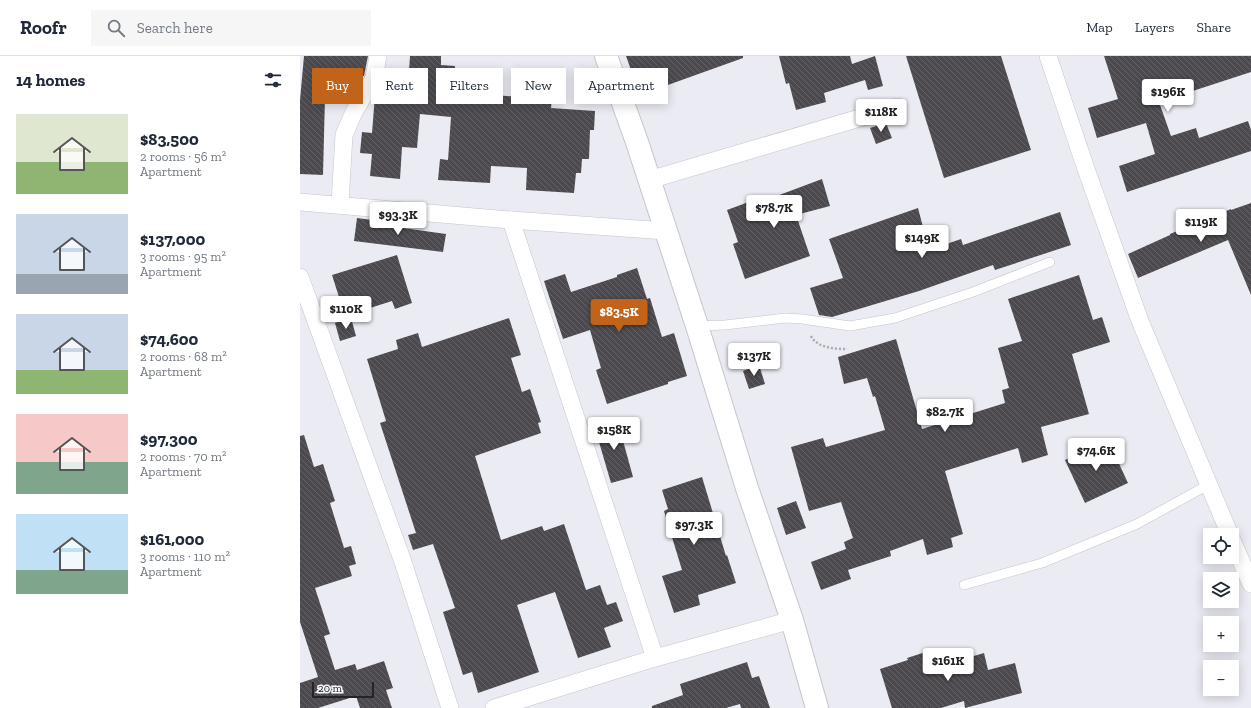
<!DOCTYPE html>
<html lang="en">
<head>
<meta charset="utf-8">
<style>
	body { margin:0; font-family:"Zilla Slab",serif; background:#f6f6f7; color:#1f2937; height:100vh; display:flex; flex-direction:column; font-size:15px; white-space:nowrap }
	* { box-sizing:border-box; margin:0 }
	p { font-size:13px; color:#747a83 }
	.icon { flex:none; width:22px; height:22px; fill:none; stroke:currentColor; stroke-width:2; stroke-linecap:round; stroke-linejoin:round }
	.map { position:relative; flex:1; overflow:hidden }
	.sheet { display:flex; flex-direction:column; background:#fff; width:300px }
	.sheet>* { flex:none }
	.guide { position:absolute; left:12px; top:12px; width:380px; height:36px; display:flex; gap:8px }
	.buttons { position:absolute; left:903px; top:472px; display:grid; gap:8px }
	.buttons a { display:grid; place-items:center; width:36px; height:36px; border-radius:0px; background:#fff; box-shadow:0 2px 10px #0003; font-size:20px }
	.scale { position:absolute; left:12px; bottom:10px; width:62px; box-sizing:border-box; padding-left:4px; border:2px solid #232426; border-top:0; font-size:11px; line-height:14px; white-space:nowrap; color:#232426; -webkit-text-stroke:3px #f9faff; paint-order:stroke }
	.price { position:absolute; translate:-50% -34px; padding:0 9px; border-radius:4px; background:#fff; color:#222; font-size:13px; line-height:26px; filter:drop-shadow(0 1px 2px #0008) }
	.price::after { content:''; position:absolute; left:50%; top:24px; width:12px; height:9px; margin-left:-6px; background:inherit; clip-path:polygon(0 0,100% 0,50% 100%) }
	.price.selected { background:#c16319; color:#fff }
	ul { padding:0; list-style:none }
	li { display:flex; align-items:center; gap:12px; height:100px; padding:0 16px }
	li span { display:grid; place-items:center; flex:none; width:112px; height:80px; border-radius:0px; color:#555 }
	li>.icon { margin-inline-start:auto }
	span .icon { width:48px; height:48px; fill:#fffc; stroke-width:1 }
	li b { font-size:17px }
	h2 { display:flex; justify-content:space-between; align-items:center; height:48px; padding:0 16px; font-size:17px }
	.pill { padding:0 14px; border-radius:0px; background:#fff; box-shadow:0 2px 10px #0003; font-size:14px; line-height:36px }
	.pill.selected { background:#c16319; color:#fff }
	header { display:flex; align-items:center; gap:24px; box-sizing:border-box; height:56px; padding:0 20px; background:#fff; border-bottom:1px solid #e0e1e3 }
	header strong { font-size:19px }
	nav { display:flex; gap:22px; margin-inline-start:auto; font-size:14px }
	.search { width:280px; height:36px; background:#f6f6f7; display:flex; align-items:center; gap:10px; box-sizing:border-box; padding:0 14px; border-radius:0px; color:#747a83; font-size:15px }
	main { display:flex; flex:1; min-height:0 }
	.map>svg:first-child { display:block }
	.building { fill:url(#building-back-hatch) }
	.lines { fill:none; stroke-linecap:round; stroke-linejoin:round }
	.service-casing { stroke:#c3c5cb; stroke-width:10 }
	.minor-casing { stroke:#c3c5cb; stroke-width:18 }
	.tertiary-casing { stroke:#c3c5cb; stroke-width:24 }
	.path { stroke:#a9aab0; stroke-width:2.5; stroke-dasharray:2 2; stroke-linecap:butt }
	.service { stroke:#fff; stroke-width:9 }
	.minor { stroke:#fff; stroke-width:17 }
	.tertiary { stroke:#fff; stroke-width:22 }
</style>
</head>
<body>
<header>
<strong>Roofr</strong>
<div class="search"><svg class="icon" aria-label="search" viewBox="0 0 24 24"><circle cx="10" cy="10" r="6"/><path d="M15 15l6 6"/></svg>Search here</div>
<nav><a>Map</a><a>Layers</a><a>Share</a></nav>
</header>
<main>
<section class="sheet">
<h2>14 homes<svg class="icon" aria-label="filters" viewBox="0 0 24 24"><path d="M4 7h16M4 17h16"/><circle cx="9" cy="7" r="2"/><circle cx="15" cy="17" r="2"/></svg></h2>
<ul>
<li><span style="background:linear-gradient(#dfe7d0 60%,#8fb573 0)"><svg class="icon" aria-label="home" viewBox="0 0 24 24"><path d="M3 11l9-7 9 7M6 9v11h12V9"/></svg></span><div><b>$83,500</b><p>2 rooms · 56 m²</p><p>Apartment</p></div></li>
<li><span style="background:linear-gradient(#c9d6e8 75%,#9aa5b1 0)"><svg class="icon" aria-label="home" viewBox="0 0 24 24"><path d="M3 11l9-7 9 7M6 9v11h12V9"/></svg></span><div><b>$137,000</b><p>3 rooms · 95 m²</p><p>Apartment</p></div></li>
<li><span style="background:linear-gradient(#c9d6e8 70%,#8fb573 0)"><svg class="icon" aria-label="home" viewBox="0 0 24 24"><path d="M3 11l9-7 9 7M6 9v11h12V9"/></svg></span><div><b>$74,600</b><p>2 rooms · 68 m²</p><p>Apartment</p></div></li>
<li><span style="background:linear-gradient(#f6c9c9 60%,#7fa58c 0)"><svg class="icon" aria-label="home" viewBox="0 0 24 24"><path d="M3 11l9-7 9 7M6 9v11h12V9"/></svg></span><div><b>$97,300</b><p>2 rooms · 70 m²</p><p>Apartment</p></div></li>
<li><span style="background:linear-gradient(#bfe0f5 70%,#7fa58c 0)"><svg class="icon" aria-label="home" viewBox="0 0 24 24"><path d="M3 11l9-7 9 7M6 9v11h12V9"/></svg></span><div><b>$161,000</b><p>3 rooms · 110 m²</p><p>Apartment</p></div></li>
</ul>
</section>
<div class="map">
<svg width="951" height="652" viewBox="0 0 951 652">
	<defs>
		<pattern id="building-back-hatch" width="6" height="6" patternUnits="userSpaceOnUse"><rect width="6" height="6" fill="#4c4a4f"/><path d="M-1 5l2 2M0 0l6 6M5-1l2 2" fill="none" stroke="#636165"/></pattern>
	</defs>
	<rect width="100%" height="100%" fill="#ebecf3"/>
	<!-- building -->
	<g class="building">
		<polygon points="4,0 68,0 64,20 44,19 43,42 25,41 23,119 0,118 0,44"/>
		<polygon points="110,0 141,0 141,9 155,10 154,36 221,41 221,39 252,41 251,52 295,55 294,74 290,74 289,103 282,103 281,117 276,117 274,137 226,134 227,112 191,110 190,127 138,124 140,103 148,104 151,61 120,58 117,92 102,91 100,123 70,120 72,98 60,97 62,76 72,77 75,39 83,27 86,14 109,15"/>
		<polygon points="326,0 443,0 443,2 340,39"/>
		<polygon points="479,0 550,0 552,8 575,0 583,30 568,34 565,24 524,37 526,46 496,54 489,27 486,28"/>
		<polygon points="606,0 701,0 731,94 644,122"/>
		<polygon points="804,0 951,0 951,16 859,46 871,80 896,72 899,82 948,65 951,74 951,95 827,136 819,110 855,98 846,67 797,82 788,52 818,43"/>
		<polygon points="586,67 592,82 576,88 570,72"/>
		<polygon points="522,123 530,150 496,159 510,200 445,223 433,188 438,186 427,154 454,144 455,148"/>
		<polygon points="951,147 951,239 928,184 838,222 828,198 870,179 870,178 931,153 931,154"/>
		<polygon points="618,152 629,194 661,183 663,189 760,156 771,189 695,214 693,209 619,235 532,261 519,259 510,232 543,222 529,183"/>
		<polygon points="57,162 103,168 103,172 146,178 143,196 54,185"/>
		<polygon points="97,199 112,247 95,253 92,245 45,260 32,219"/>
		<polygon points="337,212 347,243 350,242 362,281 374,277 387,320 368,326 368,328 307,348 296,314 301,312 290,274 263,283 244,225 265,218 271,236 317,221 317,219"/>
		<polygon points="779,219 793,264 802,261 810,286 772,298 789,358 741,371 748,399 722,407 718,392 645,415 663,478 651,482 653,491 627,499 623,483 590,495 591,500 548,514 551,523 521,534 511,506 546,493 544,486 553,482 541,446 509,455 491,391 523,382 526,391 585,374 575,340 573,341 567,322 544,328 538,301 596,283 622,373 705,347 702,334 709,332 698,292 722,285 708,243"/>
		<polygon points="51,262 56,280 40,285 35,267"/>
		<polygon points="209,262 221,299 211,302 222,336 230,333 241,366 238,367 241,377 175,400 201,484 242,470 244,475 264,468 286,534 300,529 307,549 316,546 323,565 304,572 311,591 278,602 255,536 217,549 239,616 178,637 172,616 163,619 143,556 155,552 133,488 113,494 108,479 116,477 80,367 86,365 67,303 98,293 96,284 118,277 122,291"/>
		<polygon points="459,309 465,328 449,333 443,315"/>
		<polygon points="317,363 333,421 311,427 294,369"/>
		<polygon points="4,379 14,411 23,408 35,445 30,447 44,492 51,490 56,508 49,510 52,520 15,532 30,578 24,580 35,614 55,608 57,614 84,605 93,632 86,634 92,652 60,652 56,640 18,652 0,652 0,627 18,621 0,566 0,380"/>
		<polygon points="808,384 828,427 785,447 765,404"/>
		<polygon points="402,421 426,500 427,499 436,527 398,539 400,549 374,557 362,520 382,514 364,455 368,453 362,434"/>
		<polygon points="496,445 506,472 486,479 477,452"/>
		<polygon points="635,593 640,608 642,607 643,609 684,597 688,614 715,607 722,637 665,652 664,645 641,652 592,652 580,613 608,604 607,602"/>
		<polygon points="447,606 452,622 459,620 470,652 441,652 440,648 426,652 352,652 352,650 383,639 380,628"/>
	</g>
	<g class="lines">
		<!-- service casing -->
		<g class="service-casing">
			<g id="service">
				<polyline points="397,270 425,269 485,262 502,263 550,270 595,262 673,236 750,206"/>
				<polyline points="664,529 742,507 837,468 908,429"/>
			</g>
		</g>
		<!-- minor casing -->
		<g class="minor-casing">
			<g id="minor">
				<polyline points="748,0 785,110 840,265 930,479"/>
				<polyline points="349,124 597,51"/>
				<polyline points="0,146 211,164 366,175"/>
				<polyline points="40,148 44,79 54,56 74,22 78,0"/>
				<path d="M211,164C258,310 308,455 355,602"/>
				<polyline points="0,221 103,506 150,652"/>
				<polyline points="932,484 951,528"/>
				<polyline points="194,652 355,602 492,564"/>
			</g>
		</g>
		<!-- tertiary casing -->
		<g class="tertiary-casing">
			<polyline id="tertiary" points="306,0 337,86 397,270 447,432 492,564 517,652"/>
		</g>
		<!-- path -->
		<path class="path" d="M511,280C517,292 535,293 547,293"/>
		<!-- service -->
		<use href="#service" class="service"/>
		<!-- minor -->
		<use href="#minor" class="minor"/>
		<!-- tertiary -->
		<use href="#tertiary" class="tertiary"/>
	</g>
</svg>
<div class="buttons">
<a><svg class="icon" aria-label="locate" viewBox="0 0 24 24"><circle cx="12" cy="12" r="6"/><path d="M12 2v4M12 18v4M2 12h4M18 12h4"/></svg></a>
<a><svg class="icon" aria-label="layers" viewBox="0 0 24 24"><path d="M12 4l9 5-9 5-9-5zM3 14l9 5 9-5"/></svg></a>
<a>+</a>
<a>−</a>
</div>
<div class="scale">20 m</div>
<b class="price" style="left:868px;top:57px">$196K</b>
<b class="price" style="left:581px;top:77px">$118K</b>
<b class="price" style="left:474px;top:173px">$78.7K</b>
<b class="price" style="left:98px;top:180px">$93.3K</b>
<b class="price" style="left:901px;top:187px">$119K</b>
<b class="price" style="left:622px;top:203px">$149K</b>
<b class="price" style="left:46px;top:274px">$110K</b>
<b class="price selected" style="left:319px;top:277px">$83.5K</b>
<b class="price" style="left:454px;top:321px">$137K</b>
<b class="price" style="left:645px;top:377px">$82.7K</b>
<b class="price" style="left:314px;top:395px">$158K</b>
<b class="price" style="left:796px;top:416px">$74.6K</b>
<b class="price" style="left:394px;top:490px">$97.3K</b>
<b class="price" style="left:648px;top:626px">$161K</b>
<div class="guide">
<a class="pill selected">Buy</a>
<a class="pill">Rent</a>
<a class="pill">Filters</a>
<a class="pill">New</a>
<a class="pill">Apartment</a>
</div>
</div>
</main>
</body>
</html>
